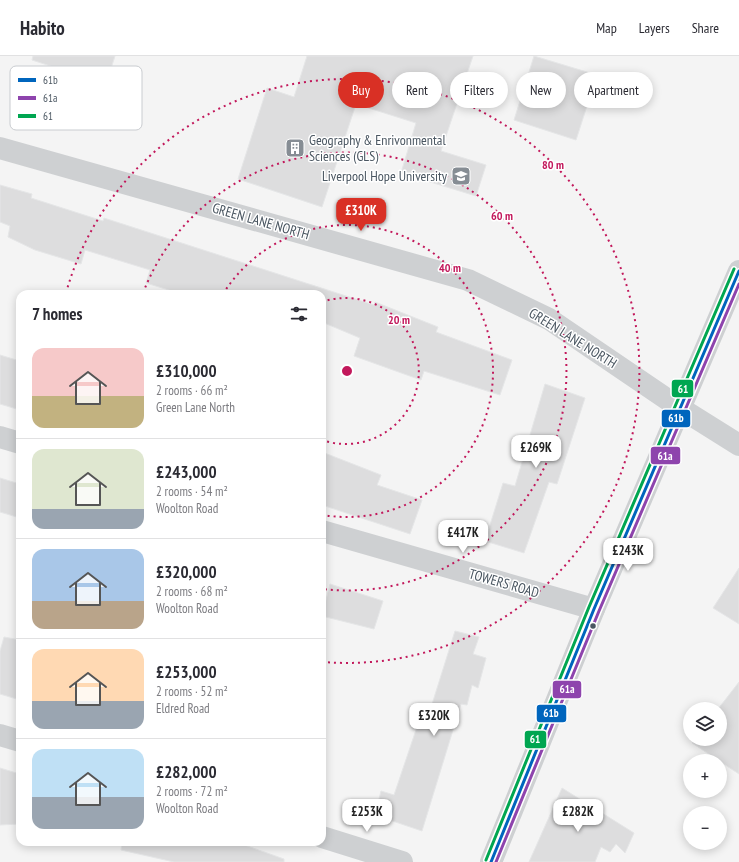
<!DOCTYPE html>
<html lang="en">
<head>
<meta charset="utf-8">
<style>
	body { margin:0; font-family:"PT Sans Narrow",sans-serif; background:#f2f2f3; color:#2b2b33; height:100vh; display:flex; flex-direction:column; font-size:15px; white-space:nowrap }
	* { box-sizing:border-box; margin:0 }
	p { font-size:13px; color:#7c7c81 }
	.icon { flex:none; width:22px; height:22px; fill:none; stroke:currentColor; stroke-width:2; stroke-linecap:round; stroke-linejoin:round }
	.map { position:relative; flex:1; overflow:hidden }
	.sheet { position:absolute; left:16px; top:234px; width:310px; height:556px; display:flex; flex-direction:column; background:#fff; border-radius:12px; box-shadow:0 2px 10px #0003 }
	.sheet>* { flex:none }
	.top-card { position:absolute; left:338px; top:16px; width:341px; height:36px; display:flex; gap:8px }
	.tools { position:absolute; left:683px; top:646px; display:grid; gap:8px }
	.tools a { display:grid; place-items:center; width:44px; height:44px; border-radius:50%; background:#fff; box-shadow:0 2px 10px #0003; font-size:20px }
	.price { position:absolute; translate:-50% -34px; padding:0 9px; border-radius:8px; background:#fff; color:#222; font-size:13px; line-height:26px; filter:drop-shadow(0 1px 2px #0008) }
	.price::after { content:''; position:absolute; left:50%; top:24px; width:12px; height:9px; margin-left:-6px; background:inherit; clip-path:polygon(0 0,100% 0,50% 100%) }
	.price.on { background:#d93025; color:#fff }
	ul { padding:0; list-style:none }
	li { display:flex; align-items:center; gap:12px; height:100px; padding:0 16px }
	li+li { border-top:1px solid #e1e1e2 }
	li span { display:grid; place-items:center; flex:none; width:112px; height:80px; border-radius:12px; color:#555 }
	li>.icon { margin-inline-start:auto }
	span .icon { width:48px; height:48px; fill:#fffc; stroke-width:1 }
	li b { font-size:17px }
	h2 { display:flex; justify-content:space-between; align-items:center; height:48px; padding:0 16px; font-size:17px }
	.tag { padding:0 14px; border-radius:18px; background:#fff; box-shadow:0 2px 10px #0003; font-size:14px; line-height:36px }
	.tag.on { background:#d93025; color:#fff }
	header { display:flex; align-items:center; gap:24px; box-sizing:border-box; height:56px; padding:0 20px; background:#fff; border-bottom:1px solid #e1e1e2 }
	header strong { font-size:19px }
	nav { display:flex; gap:22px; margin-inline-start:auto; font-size:14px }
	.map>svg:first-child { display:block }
	.building { fill:#ddddde; stroke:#e5e6e7 }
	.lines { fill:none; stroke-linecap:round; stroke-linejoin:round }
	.minor { stroke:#ced0d2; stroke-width:22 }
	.bus-1-casing { stroke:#fff; stroke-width:6 }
	.bus-2-casing { stroke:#fff; stroke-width:6 }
	.bus-3-casing { stroke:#fff; stroke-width:6 }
	.bus-1 { stroke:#0065bd; stroke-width:3 }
	.bus-2 { stroke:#8e44ad; stroke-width:3 }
	.bus-3 { stroke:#00a651; stroke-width:3 }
	.ring { fill:none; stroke:#c2185b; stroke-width:2; stroke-dasharray:2 4 }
	.bus-dot { fill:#4a5661; stroke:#fff; stroke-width:1.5 }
	.labels { text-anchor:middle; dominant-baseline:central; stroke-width:3; stroke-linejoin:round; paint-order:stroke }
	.poi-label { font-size:14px; fill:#4a5661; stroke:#fff; text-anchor:start }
	.street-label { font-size:14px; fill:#4a5661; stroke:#fff }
	.key { fill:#fff; stroke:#c9ccd0; stroke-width:1 }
	.key-label { font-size:11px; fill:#4a5661 }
	.centre { fill:#c2185b; stroke:#fff; stroke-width:2 }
	.ring-label { font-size:12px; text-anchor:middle; font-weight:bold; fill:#c2185b; stroke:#fff; stroke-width:3; stroke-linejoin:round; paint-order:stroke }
	.line-badge { stroke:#fff; stroke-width:1.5 }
	.badge-label { font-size:11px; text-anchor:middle; font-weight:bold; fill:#fff }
</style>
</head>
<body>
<header>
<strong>Habito</strong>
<nav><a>Map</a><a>Layers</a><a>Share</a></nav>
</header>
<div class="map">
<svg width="739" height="806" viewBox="0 0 739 806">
	<rect width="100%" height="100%" fill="#f4f4f4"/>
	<!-- building -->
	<g class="building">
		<polygon points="33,0 115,0 106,28 32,4"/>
		<polygon points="307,0 473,0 441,95 486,109 476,140 401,117 416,67 356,48 322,151 238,123 267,32 294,41"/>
		<polygon points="534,0 597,19 576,84 514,64"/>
		<polygon points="0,129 32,138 31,142 103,165 104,162 374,249 375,246 438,271 436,276 512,304 500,339 424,315 421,324 354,300 360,282 322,266 322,238 182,238 146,227 150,214 85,194 81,208 35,194 8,181 10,170 0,166"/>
		<polygon points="0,299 20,305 20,354 0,348"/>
		<polygon points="545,328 585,342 557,428 549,426 524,497 485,485 503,427 515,430"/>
		<polygon points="322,396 381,419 377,429 422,444 410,478 322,449"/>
		<polygon points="0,422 20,428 20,462 0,456"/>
		<polygon points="739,512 739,568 713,552"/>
		<polygon points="330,528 383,545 374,573 322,560"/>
		<polygon points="455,575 479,581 473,598 486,602 478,632 472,629 467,649 461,648 422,775 375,759 381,735 394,739 421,659 428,661"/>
		<polygon points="4,581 20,584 20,644 0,638 0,595"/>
		<polygon points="739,626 739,718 692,687 695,683 720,683 720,653 718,653"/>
		<polygon points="0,712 20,718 20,768 0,769"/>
		<polygon points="562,732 634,777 625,797 616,788 610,796 601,791 595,806 529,806"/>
		<polygon points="122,786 236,786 284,803 284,806 174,806 121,794"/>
	</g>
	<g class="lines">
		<!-- minor -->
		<g class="minor">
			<polyline points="0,92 468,224 549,263 680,352 739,389"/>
			<polyline points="0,381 20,387"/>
			<polyline points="322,475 594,553"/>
			<polyline points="0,679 20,685"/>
			<polyline points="322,781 402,806"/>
			<polyline points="491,806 594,553 739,215"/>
		</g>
		<!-- bus-1 casing -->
		<g class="bus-1-casing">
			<polyline id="bus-1" points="491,806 594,553 739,215"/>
		</g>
		<!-- bus-2 casing -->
		<g class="bus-2-casing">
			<polyline id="bus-2" points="496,806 599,555 739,228"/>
		</g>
		<!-- bus-3 casing -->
		<g class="bus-3-casing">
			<polyline id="bus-3" points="486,804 589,551 734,213"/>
		</g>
		<!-- bus-1 -->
		<use href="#bus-1" class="bus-1"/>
		<!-- bus-2 -->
		<use href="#bus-2" class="bus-2"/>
		<!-- bus-3 -->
		<use href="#bus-3" class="bus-3"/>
	</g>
	<!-- distance rings -->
	<g class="ring">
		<path d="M322 246A73 73 0 1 1 322 384"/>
		<path d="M223 238A146 146 0 1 1 323 459"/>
		<path d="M143 237A219 219 0 1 1 322 533"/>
		<path d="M66 237A292 292 0 1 1 324 606"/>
	</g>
	<!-- icons -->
	<defs>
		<g id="building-square" transform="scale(1)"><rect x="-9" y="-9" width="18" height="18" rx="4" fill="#868d94" stroke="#fff"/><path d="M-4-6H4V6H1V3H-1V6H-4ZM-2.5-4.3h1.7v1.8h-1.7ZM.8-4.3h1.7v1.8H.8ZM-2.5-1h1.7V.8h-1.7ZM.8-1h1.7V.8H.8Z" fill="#fff"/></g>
		<g id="university-square" transform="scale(1)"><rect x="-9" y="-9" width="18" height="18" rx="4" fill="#868d94" stroke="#fff"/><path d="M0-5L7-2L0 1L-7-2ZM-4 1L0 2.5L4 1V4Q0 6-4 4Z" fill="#fff"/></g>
	</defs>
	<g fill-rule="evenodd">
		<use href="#building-square" x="295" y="92"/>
		<use href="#university-square" x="461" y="120"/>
	</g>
	<!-- markers -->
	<circle class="bus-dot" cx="593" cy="570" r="3.5"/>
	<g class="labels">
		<!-- poi labels -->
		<g class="poi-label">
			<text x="309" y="84">Geography &amp; Enrivonmental<tspan x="309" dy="16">Sciences (GLS)</tspan></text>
			<text x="447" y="120" text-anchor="end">Liverpool Hope University</text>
		</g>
		<!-- street labels -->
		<g class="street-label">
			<text transform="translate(261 165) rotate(16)">GREEN LANE NORTH</text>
			<text transform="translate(573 282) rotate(32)">GREEN LANE NORTH</text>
			<text transform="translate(504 527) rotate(16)">TOWERS ROAD</text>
		</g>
	</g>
	<!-- legend -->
	<rect x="10" y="10" width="132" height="64" rx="6" class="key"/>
	<rect x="18" y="22" width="18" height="4" fill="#0065bd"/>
	<rect x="18" y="40" width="18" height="4" fill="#8e44ad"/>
	<rect x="18" y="58" width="18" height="4" fill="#00a651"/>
	<g class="key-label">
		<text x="43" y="28">61b</text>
		<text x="43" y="46">61a</text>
		<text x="43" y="64">61</text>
	</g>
	<circle cx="347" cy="315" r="6" class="centre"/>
	<g class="ring-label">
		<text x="553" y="113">80 m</text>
		<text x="502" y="164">60 m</text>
		<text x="450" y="216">40 m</text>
		<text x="399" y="268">20 m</text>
	</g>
	<g class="line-badge">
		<rect x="671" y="323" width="23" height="19" rx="4" fill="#00a651"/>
		<rect x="661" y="353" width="30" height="19" rx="4" fill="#0065bd"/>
		<rect x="650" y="390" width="31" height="19" rx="4" fill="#8e44ad"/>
		<rect x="552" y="624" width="30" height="19" rx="4" fill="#8e44ad"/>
		<rect x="536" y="648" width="31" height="19" rx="4" fill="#0065bd"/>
		<rect x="524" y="674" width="23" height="19" rx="4" fill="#00a651"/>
	</g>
	<g class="badge-label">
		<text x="683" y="337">61</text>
		<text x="676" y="366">61b</text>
		<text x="665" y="404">61a</text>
		<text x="567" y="637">61a</text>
		<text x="551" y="661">61b</text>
		<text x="535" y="687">61</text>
	</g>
</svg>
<div class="tools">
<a><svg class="icon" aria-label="layers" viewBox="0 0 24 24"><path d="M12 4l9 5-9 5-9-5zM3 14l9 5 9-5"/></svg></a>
<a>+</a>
<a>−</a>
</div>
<b class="price on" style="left:361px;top:176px">£310K</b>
<b class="price" style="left:536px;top:413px">£269K</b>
<b class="price" style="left:463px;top:498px">£417K</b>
<b class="price" style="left:628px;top:516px">£243K</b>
<b class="price" style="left:434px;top:681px">£320K</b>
<b class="price" style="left:367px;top:777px">£253K</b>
<b class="price" style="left:578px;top:777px">£282K</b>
<div class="top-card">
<a class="tag on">Buy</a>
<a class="tag">Rent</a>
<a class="tag">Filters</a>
<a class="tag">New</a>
<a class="tag">Apartment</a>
</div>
<section class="sheet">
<h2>7 homes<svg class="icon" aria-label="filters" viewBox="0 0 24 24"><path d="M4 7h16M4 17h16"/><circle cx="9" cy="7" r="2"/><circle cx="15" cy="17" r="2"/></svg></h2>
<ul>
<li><span style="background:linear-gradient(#f6c9c9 60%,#c2b280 0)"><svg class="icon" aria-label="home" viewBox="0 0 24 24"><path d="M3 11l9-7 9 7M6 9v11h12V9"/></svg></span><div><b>£310,000</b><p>2 rooms · 66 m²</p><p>Green Lane North</p></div></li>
<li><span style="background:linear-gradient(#dfe7d0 75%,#9aa5b1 0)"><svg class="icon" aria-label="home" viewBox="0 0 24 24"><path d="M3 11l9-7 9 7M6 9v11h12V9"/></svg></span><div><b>£243,000</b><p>2 rooms · 54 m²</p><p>Woolton Road</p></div></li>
<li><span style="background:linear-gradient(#a9c7e8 65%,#b9a48a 0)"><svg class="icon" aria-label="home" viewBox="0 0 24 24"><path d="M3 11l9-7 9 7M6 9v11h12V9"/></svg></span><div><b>£320,000</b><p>2 rooms · 68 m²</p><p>Woolton Road</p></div></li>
<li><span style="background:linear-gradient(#ffd9b3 65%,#9aa5b1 0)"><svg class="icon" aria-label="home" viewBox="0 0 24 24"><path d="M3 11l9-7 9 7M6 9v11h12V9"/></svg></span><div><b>£253,000</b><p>2 rooms · 52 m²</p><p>Eldred Road</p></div></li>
<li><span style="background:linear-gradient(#bfe0f5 60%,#9aa5b1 0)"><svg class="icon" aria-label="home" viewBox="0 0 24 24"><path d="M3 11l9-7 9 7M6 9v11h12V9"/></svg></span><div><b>£282,000</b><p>2 rooms · 72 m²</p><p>Woolton Road</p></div></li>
</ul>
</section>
</div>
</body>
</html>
